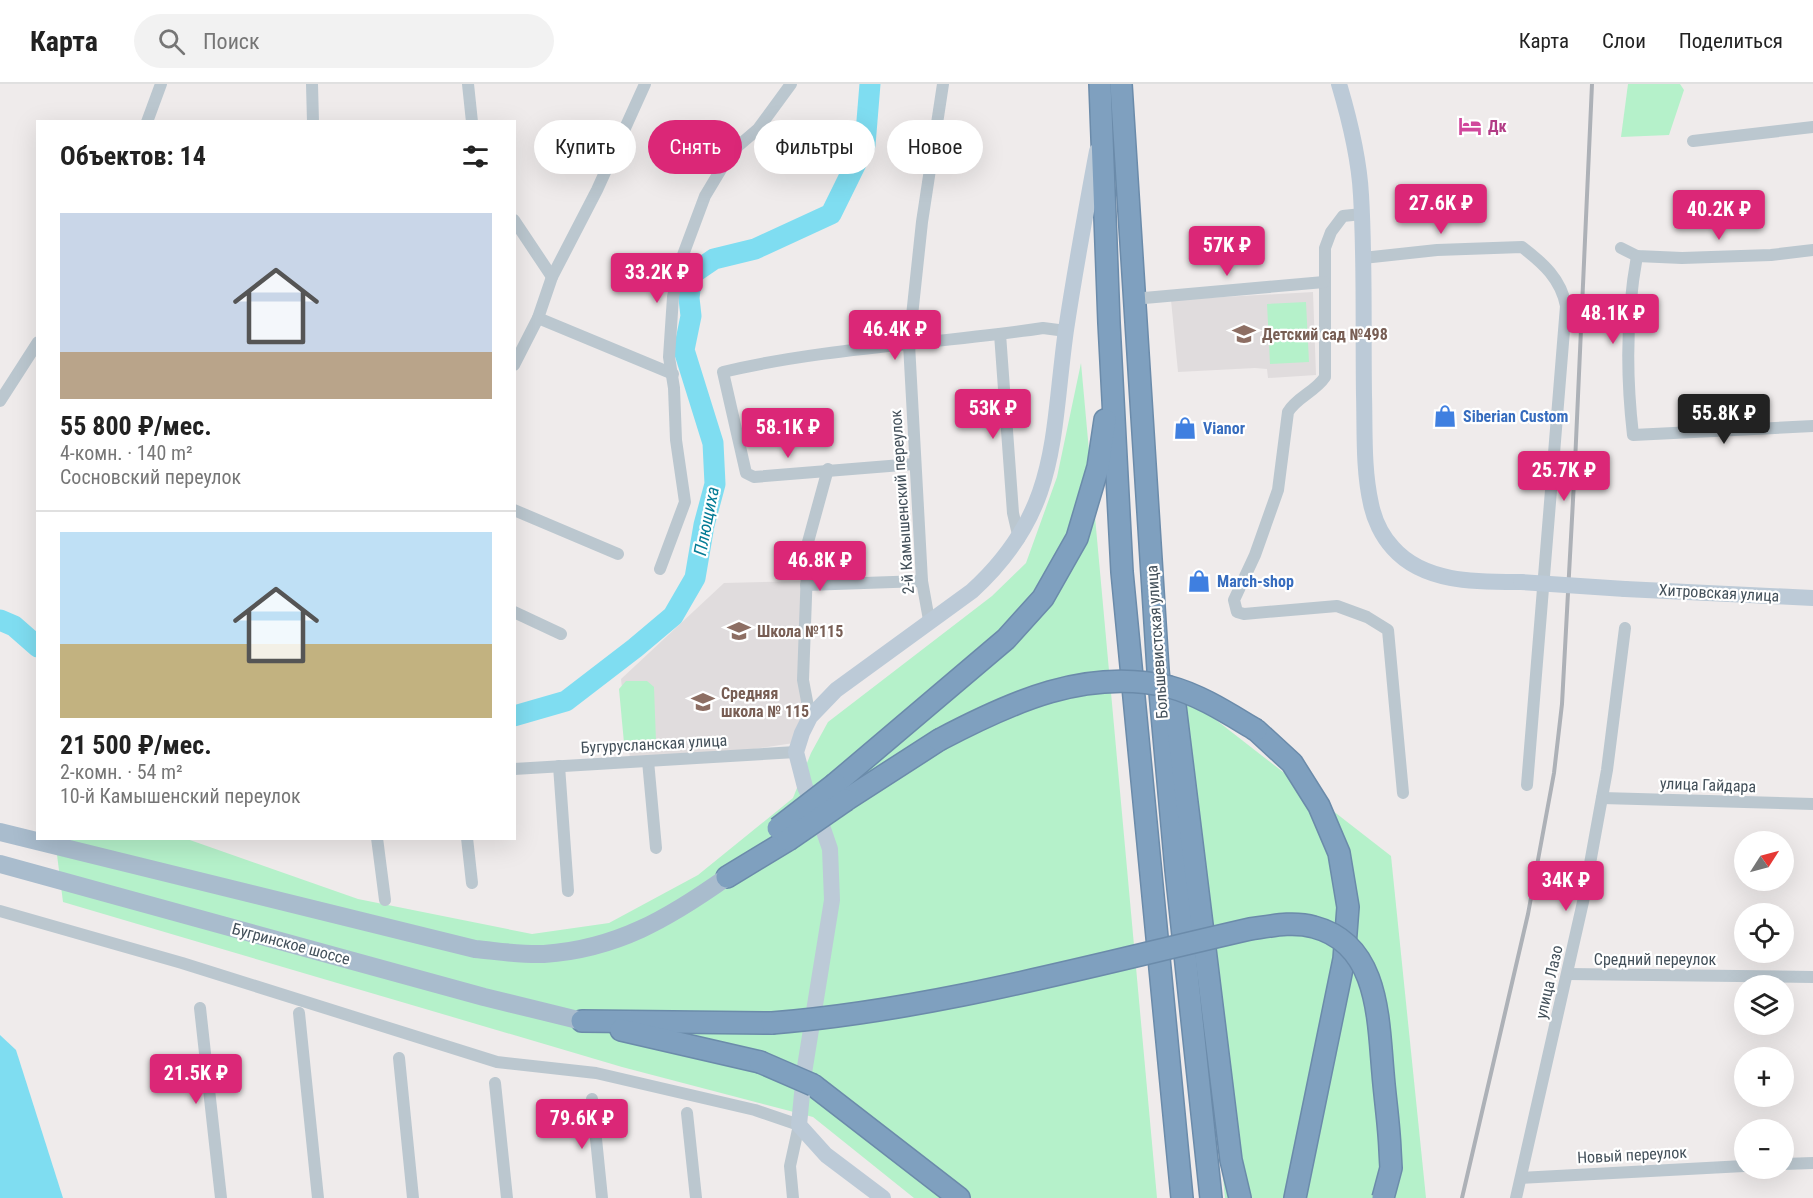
<!DOCTYPE html>
<html lang="ru">
<head>
<meta charset="utf-8">
<style>
	body { margin:0; font-family:"Roboto Condensed",sans-serif; background:#f2f2f2; color:#222; height:100vh; display:flex; flex-direction:column; font-size:22px; white-space:nowrap }
	* { box-sizing:border-box; margin:0 }
	p { font-size:20px; color:#767676 }
	.icon { flex:none; width:33px; height:33px; fill:none; stroke:currentColor; stroke-width:2; stroke-linecap:round; stroke-linejoin:round }
	.map { position:relative; flex:1; overflow:hidden }
	.sheet { position:absolute; left:36px; top:36px; width:480px; height:720px; display:flex; flex-direction:column; background:#fff; border-radius:0px; box-shadow:0 6px 24px #0002 }
	.sheet>* { flex:none }
	.guide { position:absolute; left:534px; top:36px; width:570px; height:54px; display:flex; gap:12px }
	.needle { width:39px; rotate:54deg }
	.buttons { position:absolute; left:1734px; top:747px; display:grid; gap:12px }
	.buttons a { display:grid; place-items:center; width:60px; height:60px; border-radius:50%; background:#fff; box-shadow:0 6px 24px #0002; font-size:30px }
	.price { position:absolute; translate:-50% -51px; padding:0 14px; border-radius:6px; background:#db2777; color:#fff; font-size:20px; line-height:39px; filter:drop-shadow(0 2px 3px #0008) }
	.price::after { content:''; position:absolute; left:50%; top:36px; width:18px; height:14px; margin-left:-9px; background:inherit; clip-path:polygon(0 0,100% 0,50% 100%) }
	.price.on { background:#222; color:#fff }
	ul { padding:0; list-style:none }
	li { display:grid; align-content:center; gap:12px; height:318px; padding:0 24px }
	li+li { border-top:2px solid #e0e0e0 }
	li span { display:grid; place-items:center; height:186px; border-radius:0px; color:#555 }
	li>.icon { margin-inline-start:auto }
	span .icon { width:108px; height:108px; fill:#fffc; stroke-width:1 }
	li b { font-size:26px }
	h2 { display:flex; justify-content:space-between; align-items:center; height:72px; padding:0 24px; font-size:26px }
	.tag { padding:0 21px; border-radius:27px; background:#fff; box-shadow:0 6px 24px #0002; font-size:21px; line-height:54px }
	.tag.on { background:#db2777; color:#fff }
	header { display:flex; align-items:center; gap:36px; box-sizing:border-box; height:84px; padding:0 30px; background:#fff; border-bottom:2px solid #e0e0e0 }
	header strong { font-size:28px }
	nav { display:flex; gap:33px; margin-inline-start:auto; font-size:21px }
	.search { width:420px; height:54px; background:#f2f2f2; display:flex; align-items:center; gap:15px; box-sizing:border-box; padding:0 21px; border-radius:33px; color:#767676; font-size:22px }
	.map>svg:first-child { display:block }
	.education { fill:#e0dcdd }
	.green { fill:#b5f1ca }
	.water { fill:#7fddf1 }
	.lines { fill:none; stroke-linecap:round; stroke-linejoin:round }
	.river { stroke:#7fddf1; stroke-width:21 }
	.highway-casing { stroke:#6b8baa; stroke-width:24 }
	.street { stroke:#bbc7cf; stroke-width:12 }
	.secondary { stroke:#bccad7; stroke-width:16 }
	.primary { stroke:#a9bccd; stroke-width:18 }
	.highway { stroke:#7fa0bf; stroke-width:21 }
	.rail { stroke:#adb1b7; stroke-width:4 }
	.highway-bridge-casing { stroke:#6b8baa; stroke-width:24; stroke-linecap:butt }
	.secondary-bridge { stroke:#bccad7; stroke-width:16 }
	.highway-bridge { stroke:#7fa0bf; stroke-width:21 }
	.labels { text-anchor:middle; dominant-baseline:central; stroke-width:4.5; stroke-linejoin:round; paint-order:stroke }
	.hotel-label { font-size:16px; font-weight:bold; fill:#b23c85; stroke:#fff; text-anchor:start }
	.education-label { font-size:16px; font-weight:bold; fill:#785e54; stroke:#fff; text-anchor:start }
	.shop-label { font-size:16px; font-weight:bold; fill:#366cbe; stroke:#fff; text-anchor:start }
	.street-label { font-size:16px; fill:#43505a; stroke:#fff }
	.water-label { font-size:18px; font-style:italic; fill:#057c96; stroke:#fff }
</style>
</head>
<body>
<header>
<strong>Карта</strong>
<div class="search"><svg class="icon" aria-label="search" viewBox="0 0 24 24"><circle cx="10" cy="10" r="6"/><path d="M15 15l6 6"/></svg>Поиск</div>
<nav><a>Карта</a><a>Слои</a><a>Поделиться</a></nav>
</header>
<div class="map">
<svg width="1813" height="1114" viewBox="0 0 1813 1114">
	<rect width="100%" height="100%" fill="#efebeb"/>
	<!-- education -->
	<g class="education">
		<polygon points="1313,208 1316,291 1268,294 1267,285 1255,284 1178,288 1171,216"/>
		<polygon points="805,497 806,646 794,659 631,683 621,595 724,499"/>
	</g>
	<!-- green -->
	<g class="green">
		<polygon points="1628,0 1680,0 1684,6 1669,51 1621,53"/>
		<polygon points="1306,218 1309,278 1270,280 1267,220"/>
		<polygon points="1081,279 1157,1114 914,1114 813,1033 622,983 63,818 55,755 187,755 358,815 532,850 609,839 698,791 793,714 811,669 828,638 992,512 1026,479 1057,393"/>
		<path d="M626,597H647L654,603L656,657C646,666 636,665 624,659L619,605Z"/>
		<polygon points="1175,604 1391,772 1426,1114 1225,1114"/>
	</g>
	<!-- water -->
	<polygon class="water" points="0,951 16,966 63,1114 0,1114"/>
	<g class="lines">
		<!-- river -->
		<g class="river">
			<polyline points="0,536 14,542 38,563"/>
			<polyline points="514,632 566,617 635,564 673,532 695,494 704,441 715,400 713,359 684,266 691,232 689,214 692,190 714,175 755,165 831,130 865,61 870,0"/>
		</g>
		<!-- highway casing -->
		<g class="highway-casing">
			<g id="highway">
				<polyline points="1100,0 1109,239 1122,488 1182,1114"/>
				<polyline points="1121,0 1158,586 1176,786 1211,1114"/>
				<polyline points="1173,605 1231,1076 1240,1114"/>
				<polyline points="1256,646 1292,679 1319,722 1339,769 1348,823 1344,875 1295,1114"/>
				<polyline points="835,700 1006,555 1043,514 1077,454 1098,383 1105,336"/>
				<polyline points="846,716 939,656"/>
				<polyline points="727,793 788,756"/>
				<polyline points="582,937 772,939"/>
				<polyline points="621,946 760,978"/>
				<polyline points="813,1001 959,1114"/>
			</g>
		</g>
		<!-- street -->
		<g class="street">
			<polyline points="312,0 313,38"/>
			<polyline points="468,0 472,38"/>
			<polyline points="147,38 161,0"/>
			<polyline points="1693,57 1813,43"/>
			<path d="M1362,130L1343,132L1331,148L1325,164V293C1315,308 1297,313 1288,328L1278,406L1255,471L1234,516L1237,528L1244,530L1337,522L1367,533L1388,546L1403,709"/>
			<polyline points="514,136 552,193"/>
			<polyline points="1621,164 1637,172 1682,174 1771,171 1813,166"/>
			<path d="M1637,172C1626,232 1626,291 1633,351L1813,342"/>
			<path d="M1363,174L1437,166L1522,163C1543,179 1561,195 1566,222L1527,701"/>
			<polyline points="1133,215 1324,198"/>
			<polyline points="538,234 673,290"/>
			<polyline points="1000,250 1013,429 1019,455"/>
			<polyline points="514,281 538,234 552,193 597,106 645,0"/>
			<polyline points="0,317 38,258"/>
			<path d="M914,380L754,393L746,389L723,288C828,263 937,260 1043,244L1066,247"/>
			<polyline points="514,426 618,470"/>
			<polyline points="660,485 685,418 676,356 674,304 669,273 673,213 680,179 705,112 723,82 737,63 758,45 791,0"/>
			<polyline points="806,501 922,497"/>
			<polyline points="514,528 561,550"/>
			<polyline points="929,536 922,497 909,260 922,138 943,0"/>
			<polyline points="810,633 803,596 808,458 828,385"/>
			<polyline points="648,677 656,764"/>
			<polyline points="559,682 568,807"/>
			<polyline points="514,685 796,668"/>
			<polyline points="1602,714 1813,720"/>
			<polyline points="377,754 385,816"/>
			<polyline points="467,754 472,799"/>
			<polyline points="0,827 182,879 497,978 596,989 755,1026 799,1041 790,1082 793,1114"/>
			<polyline points="1568,890 1813,893"/>
			<polyline points="200,924 221,1114"/>
			<polyline points="299,929 318,1114"/>
			<polyline points="399,974 413,1114"/>
			<polyline points="495,999 507,1114"/>
			<polyline points="592,1015 602,1114"/>
			<polyline points="687,1029 696,1114"/>
			<polyline points="1784,1080 1813,1079"/>
			<polyline points="1521,1094 1744,1082"/>
			<polyline points="1516,1114 1583,818 1607,686 1625,544"/>
		</g>
		<!-- secondary -->
		<g class="secondary">
			<path d="M1339,0C1350,37 1359,73 1361,111C1365,177 1363,245 1364,311C1365,347 1363,385 1371,420C1374,435 1382,452 1393,464C1424,499 1477,498 1521,498"/>
			<polyline points="1625,505 1813,514"/>
			<path d="M883,1114L826,1071L799,1041L804,989L832,816L830,765L819,733L805,703L796,668L802,649L810,633L836,606L972,507C1060,427 1051,353 1066,246C1075,186 1086,126 1097,67"/>
		</g>
		<!-- primary -->
		<g class="primary">
			<path d="M0,748L475,865C497,867 521,871 544,870C617,865 669,834 727,793"/>
			<polyline points="0,780 484,913 582,937"/>
		</g>
		<!-- highway -->
		<use href="#highway" class="highway"/>
		<!-- rail -->
		<polyline class="rail" points="1462,1114 1528,830 1554,689 1562,620 1575,379 1592,0"/>
		<!-- highway-bridge casing -->
		<g class="highway-bridge-casing">
			<g id="highway-bridge">
				<path d="M939,656C1011,618 1087,583 1170,603C1200,611 1229,630 1256,646"/>
				<polyline points="778,744 835,700"/>
				<polyline points="788,756 846,716"/>
				<path d="M772,939C933,926 1092,881 1250,845C1271,842 1293,837 1314,843C1379,860 1378,934 1383,989C1385,1015 1389,1040 1390,1066L1391,1084L1383,1114"/>
				<polyline points="760,978 813,1001"/>
			</g>
		</g>
		<!-- secondary-bridge -->
		<polyline class="secondary-bridge" points="1521,498 1625,505"/>
		<!-- highway-bridge -->
		<use href="#highway-bridge" class="highway-bridge"/>
	</g>
	<!-- icons -->
	<defs>
		<g id="hotel-bare" transform="scale(1.8)"><path d="M-6-4.5h1.5V1H6V5H4.5V3h-9V5H-6ZM-4 0a1.8 1.8 0 1 1 3.6 0ZM.5 0V-2.5h3Q6-2.5 6 0Z" fill="#d1479c" stroke="#fff" stroke-width="2.5" paint-order="stroke"/></g>
		<g id="school-bare" transform="scale(1.8)"><path d="M0-5L7-2L0 1L-7-2ZM-4 1L0 2.5L4 1V4Q0 6-4 4Z" fill="#8d6e63" stroke="#fff" stroke-width="2.5" paint-order="stroke"/></g>
		<g id="shop-bare" transform="scale(1.8)"><path d="M-5-2.5h2.3a2.7 3.5 0 0 1 5.4 0H5L5.5 6h-11ZM-1.5-2.5h3a1.5 2.3 0 0 0-3 0Z" fill="#3f7fe0" stroke="#fff" stroke-width="2.5" paint-order="stroke"/></g>
	</defs>
	<g fill-rule="evenodd">
		<use href="#hotel-bare" x="1470" y="42"/>
		<use href="#school-bare" x="1244" y="250"/>
		<use href="#shop-bare" x="1445" y="332"/>
		<use href="#shop-bare" x="1185" y="344"/>
		<use href="#shop-bare" x="1199" y="497"/>
		<use href="#school-bare" x="739" y="547"/>
		<use href="#school-bare" x="703" y="618"/>
	</g>
	<g class="labels">
		<!-- hotel labels -->
		<g class="hotel-label">
			<text x="1488" y="42">Дк</text>
		</g>
		<!-- education labels -->
		<g class="education-label">
			<text x="1262" y="250">Детский сад №498</text>
			<text x="757" y="547">Школа №115</text>
			<text x="721" y="609">Средняя<tspan x="721" dy="18">школа № 115</tspan></text>
		</g>
		<!-- shop labels -->
		<g class="shop-label">
			<text x="1463" y="332">Siberian Custom</text>
			<text x="1203" y="344">Vianor</text>
			<text x="1217" y="497">March-shop</text>
		</g>
		<!-- street labels -->
		<g class="street-label">
			<text transform="translate(902 418) rotate(-94)">2-й Камышенский переулок</text>
			<text transform="translate(1719 509) rotate(3)">Хитровская улица</text>
			<text transform="translate(1157 558) rotate(-94)">Большевистская улица</text>
			<text transform="translate(654 660) rotate(-3)">Бугурусланская улица</text>
			<text transform="translate(1708 701) rotate(2)">улица Гайдара</text>
			<text transform="translate(291 860) rotate(15)">Бугринское шоссе</text>
			<text x="1655" y="875">Средний переулок</text>
			<text transform="translate(1549 898) rotate(-77)">улица Лазо</text>
			<text transform="translate(1632 1071) rotate(-3)">Новый переулок</text>
		</g>
		<!-- water labels -->
		<g class="water-label">
			<text transform="translate(706 437) rotate(-79)">Плющиха</text>
		</g>
	</g>
</svg>
<div class="buttons">
<a><svg class="needle" viewBox="-14 -14 28 28"><path d="M0-13l5 13h-10z" fill="#e53935"/><path d="M0 13l5-13h-10z" fill="#767676"/></svg></a>
<a><svg class="icon" aria-label="locate" viewBox="0 0 24 24"><circle cx="12" cy="12" r="6"/><path d="M12 2v4M12 18v4M2 12h4M18 12h4"/></svg></a>
<a><svg class="icon" aria-label="layers" viewBox="0 0 24 24"><path d="M12 4l9 5-9 5-9-5zM3 14l9 5 9-5"/></svg></a>
<a>+</a>
<a>−</a>
</div>
<b class="price" style="left:1441px;top:151px">27.6K ₽</b>
<b class="price" style="left:1719px;top:157px">40.2K ₽</b>
<b class="price" style="left:1227px;top:193px">57K ₽</b>
<b class="price" style="left:657px;top:220px">33.2K ₽</b>
<b class="price" style="left:1613px;top:261px">48.1K ₽</b>
<b class="price" style="left:895px;top:277px">46.4K ₽</b>
<b class="price" style="left:993px;top:356px">53K ₽</b>
<b class="price on" style="left:1724px;top:361px">55.8K ₽</b>
<b class="price" style="left:788px;top:375px">58.1K ₽</b>
<b class="price" style="left:1564px;top:418px">25.7K ₽</b>
<b class="price" style="left:820px;top:508px">46.8K ₽</b>
<b class="price" style="left:1566px;top:828px">34K ₽</b>
<b class="price" style="left:196px;top:1021px">21.5K ₽</b>
<b class="price" style="left:582px;top:1066px">79.6K ₽</b>
<div class="guide">
<a class="tag">Купить</a>
<a class="tag on">Снять</a>
<a class="tag">Фильтры</a>
<a class="tag">Новое</a>
</div>
<section class="sheet">
<h2>Объектов: 14<svg class="icon" aria-label="filters" viewBox="0 0 24 24"><path d="M4 7h16M4 17h16"/><circle cx="9" cy="7" r="2"/><circle cx="15" cy="17" r="2"/></svg></h2>
<ul>
<li><span style="background:linear-gradient(#c9d6e8 75%,#b9a48a 0)"><svg class="icon" aria-label="home" viewBox="0 0 24 24"><path d="M3 11l9-7 9 7M6 9v11h12V9"/></svg></span><div><b>55 800 ₽/мес.</b><p>4-комн. · 140 m²</p><p>Сосновский переулок</p></div></li>
<li><span style="background:linear-gradient(#bfe0f5 60%,#c2b280 0)"><svg class="icon" aria-label="home" viewBox="0 0 24 24"><path d="M3 11l9-7 9 7M6 9v11h12V9"/></svg></span><div><b>21 500 ₽/мес.</b><p>2-комн. · 54 m²</p><p>10-й Камышенский переулок</p></div></li>
</ul>
</section>
</div>
</body>
</html>
